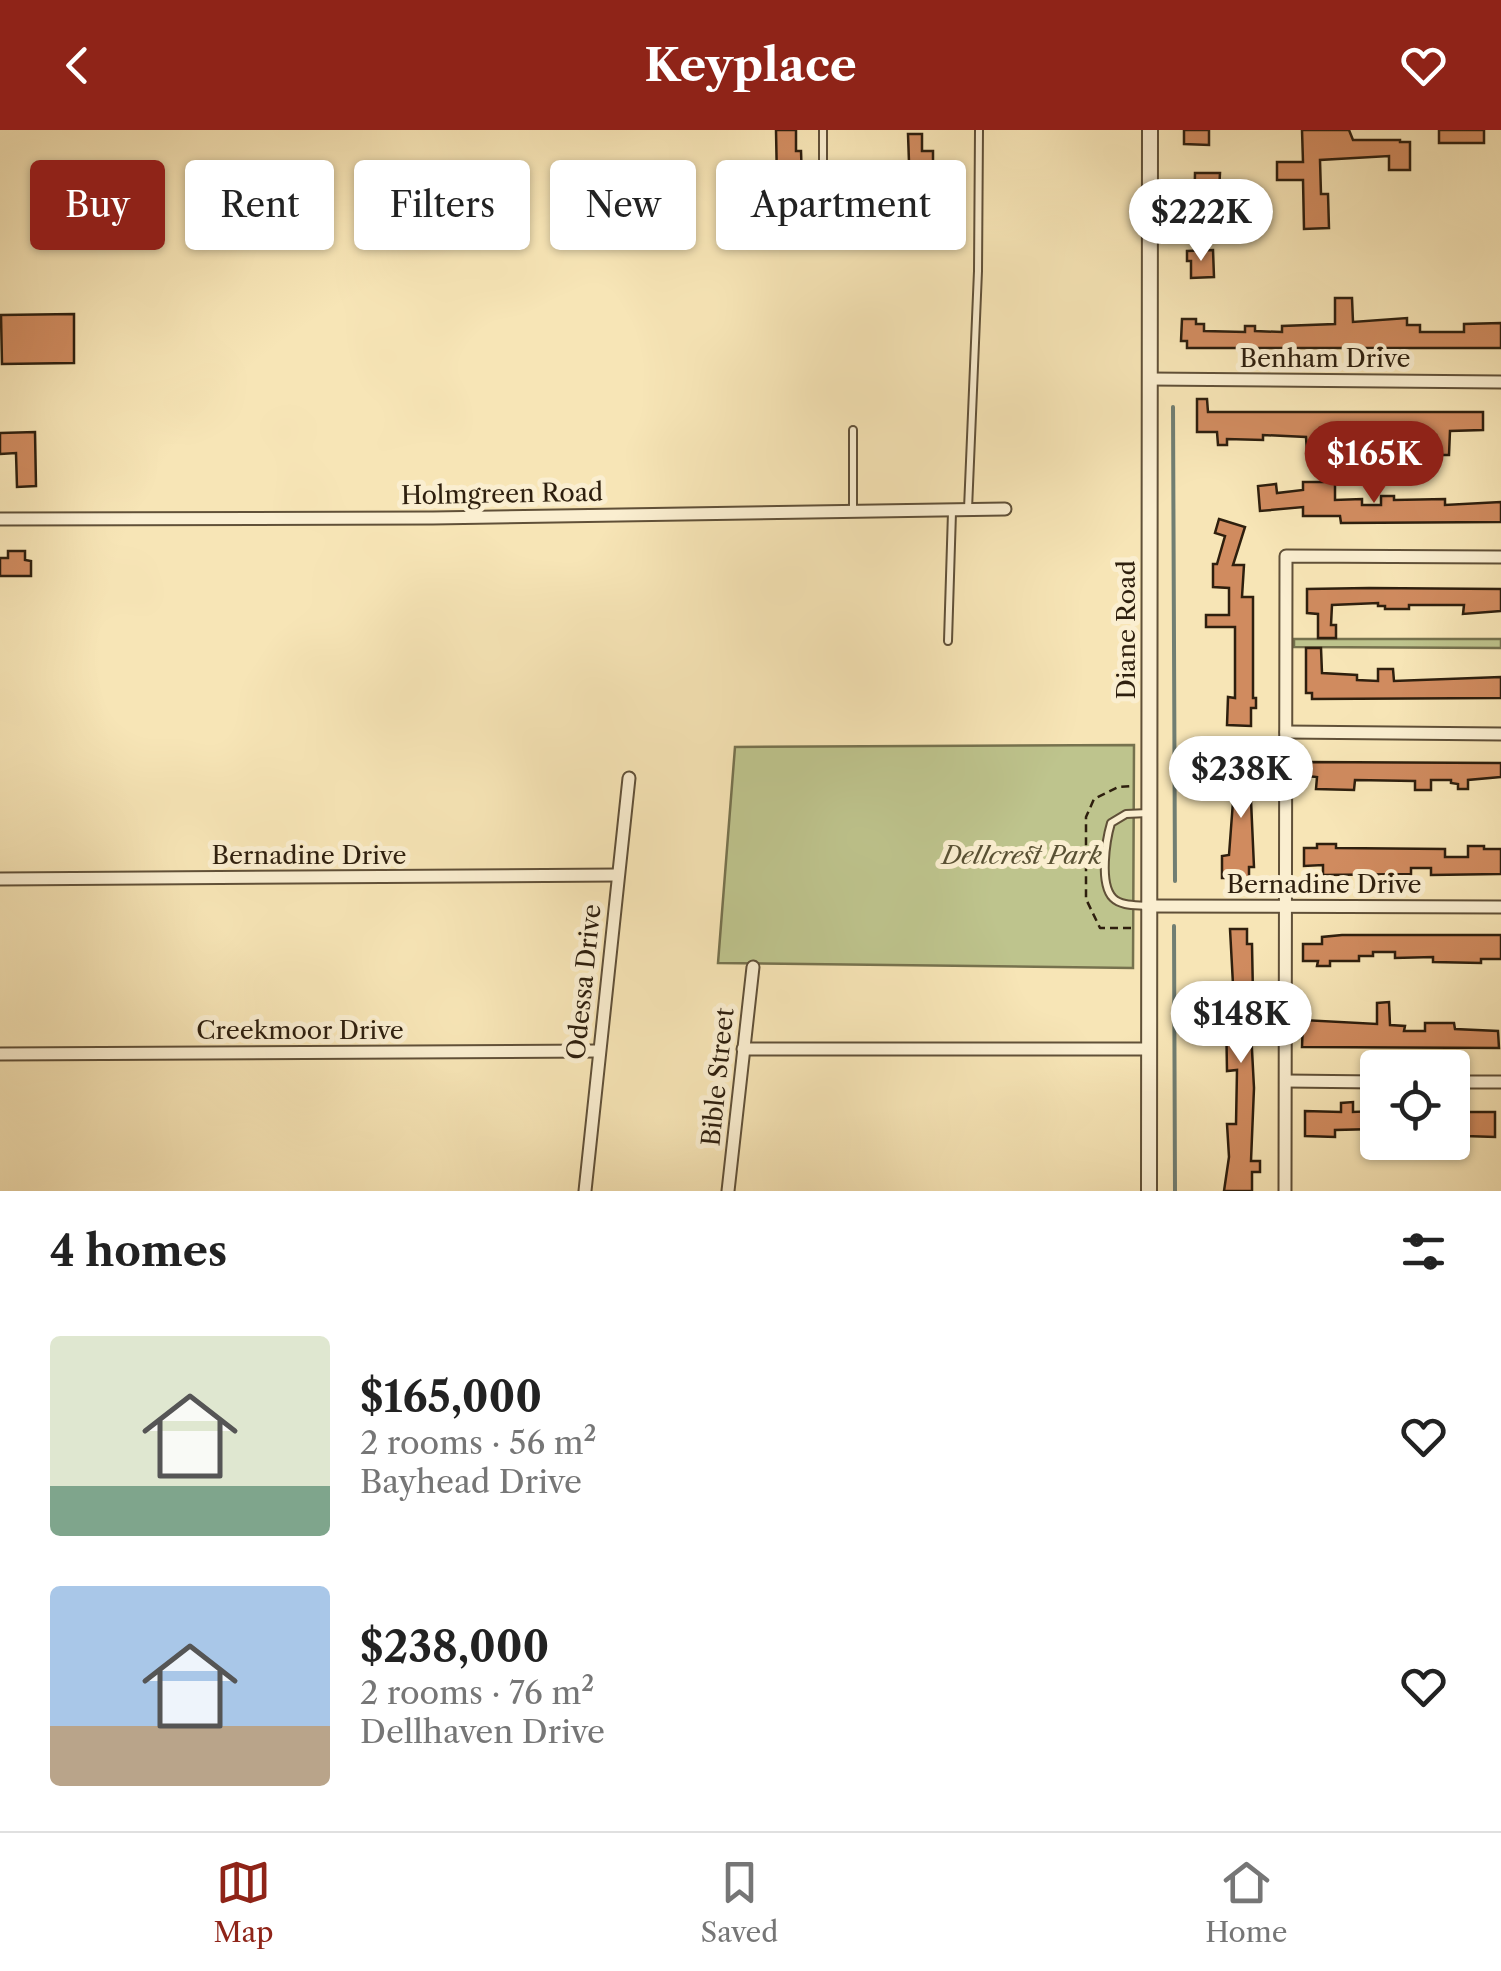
<!DOCTYPE html>
<html lang="en">
<head>
<meta charset="utf-8">
<style>
	body { margin:0; font-family:"Libre Caslon Text",serif; background:#f2f2f2; color:#222; height:100vh; display:flex; flex-direction:column; font-size:38px; white-space:nowrap }
	* { box-sizing:border-box; margin:0 }
	p { font-size:32px; color:#767676 }
	.icon { flex:none; width:55px; height:55px; fill:none; stroke:currentColor; stroke-width:2; stroke-linecap:round; stroke-linejoin:round }
	.map { position:relative; height:1061px; overflow:hidden }
	.sheet { display:flex; flex-direction:column; background:#fff; flex:1 }
	.sheet>* { flex:none }
	.top-card { position:absolute; left:30px; top:30px; width:1000px; height:90px; display:flex; gap:20px }
	.tools { position:absolute; left:1360px; top:920px; display:grid; gap:20px }
	.tools a { display:grid; place-items:center; width:110px; height:110px; border-radius:10px; background:#fff; box-shadow:0 2px 8px #0004; font-size:50px }
	.price { position:absolute; translate:-50% -85px; padding:0 22px; border-radius:35px; background:#fff; color:#222; font-size:32px; line-height:65px; filter:drop-shadow(0 2px 5px #0008) }
	.price::after { content:''; position:absolute; left:50%; top:60px; width:30px; height:22px; margin-left:-15px; background:inherit; clip-path:polygon(0 0,100% 0,50% 100%) }
	.price.on { background:#8f2418; color:#fff }
	ul { padding:0; list-style:none }
	li { display:flex; align-items:center; gap:30px; height:250px; padding:0 50px }
	li span { display:grid; place-items:center; flex:none; width:280px; height:200px; border-radius:10px; color:#555 }
	li>.icon { margin-inline-start:auto }
	span .icon { width:120px; height:120px; fill:#fffc; stroke-width:1 }
	li b { font-size:42px }
	h2 { display:flex; justify-content:space-between; align-items:center; height:120px; padding:0 50px; font-size:42px }
	.pill { padding:0 35px; border-radius:10px; background:#fff; box-shadow:0 2px 8px #0004; font-size:35px; line-height:90px }
	.pill.on { background:#8f2418; color:#fff }
	header { display:flex; justify-content:space-between; align-items:center; height:130px; padding:0 50px; background:#8f2418; color:#fff; font-size:45px; font-weight:700 }
	.menu { display:flex; justify-content:space-around; align-items:center; height:140px; border-top:2px solid #e0e0e0; background:#fff; font-size:28px; color:#767676 }
	.menu a { display:grid; justify-items:center; gap:5px }
	.menu .on { color:#8f2418 }
	.map>svg:first-child { display:block }
	.green { fill:#bec48d; stroke:#76724e; stroke-width:2.5 }
	.lines { fill:none; stroke-linecap:round; stroke-linejoin:round }
	.stream { stroke:#717e72; stroke-width:4 }
	.building { fill:#d08b5f; stroke:#2e1f0e; stroke-width:2.5 }
	.service-casing { stroke:#605038; stroke-width:10 }
	.minor-casing { stroke:#605038; stroke-width:15 }
	.tertiary-casing { stroke:#605038; stroke-width:18 }
	.path { stroke:#2e1f0e; stroke-width:2.5; stroke-dasharray:8 5; stroke-linecap:butt }
	.service { stroke:#faeed0; stroke-width:6 }
	.minor { stroke:#faeed0; stroke-width:11 }
	.tertiary { stroke:#faeed0; stroke-width:14 }
	.labels { text-anchor:middle; dominant-baseline:central; stroke-width:10; stroke-linejoin:round; paint-order:stroke }
	.street-label { font-size:25px; fill:#2e1f0e; stroke:#faeed0 }
	.park-label { font-size:25px; font-style:italic; fill:#595134; stroke:#faeed0 }
</style>
</head>
<body>
<header><svg class="icon" aria-label="back" viewBox="0 0 24 24"><path d="M15 5l-7 7 7 7"/></svg>Keyplace<svg class="icon" aria-label="heart" viewBox="0 0 24 24"><path d="M12 20l-8-8c-3-5 5-10 8-4 3-6 11-1 8 4z"/></svg></header>
<div class="map">
<svg width="1501" height="1061" viewBox="0 0 1501 1061">
	<rect width="100%" height="100%" fill="#f7e5b6"/>
	<filter id="stains"><feTurbulence type="fractalNoise" baseFrequency=".002" numOctaves="4"/><feColorMatrix values="0 0 0 0 .2 0 0 0 0 .09 0 0 0 0 .02 0 0 0 .5 -.17"/></filter>
	<radialGradient id="worn" r=".72"><stop offset=".6" stop-color="#630" stop-opacity="0"/><stop offset="1" stop-color="#630" stop-opacity=".3"/></radialGradient>
	<!-- green -->
	<g class="green">
		<polygon points="1294,509 1501,509 1501,518 1294,517"/>
		<polygon points="1134,615 1133,838 718,833 735,617"/>
	</g>
	<g class="lines">
		<!-- stream -->
		<g class="stream">
			<polyline points="1173,277 1175,751"/>
			<polyline points="1174,796 1175,1061"/>
		</g>
	</g>
	<!-- building -->
	<g class="building">
		<polygon points="776,0 796,0 796,21 801,21 802,51 777,52"/>
		<polygon points="1184,0 1209,0 1209,15 1184,14"/>
		<polygon points="1302,0 1349,0 1353,10 1400,10 1400,12 1410,12 1410,40 1389,40 1389,26 1320,30 1321,64 1328,64 1329,98 1304,99 1303,50 1277,50 1277,32 1303,32"/>
		<rect x="1439" y="0" width="45" height="13"/>
		<polygon points="908,4 922,4 922,21 933,21 933,32 909,32"/>
		<polygon points="731,33 746,33 747,68 722,68 722,38 731,38"/>
		<polygon points="1195,43 1220,43 1219,62 1226,62 1226,91 1194,90"/>
		<polygon points="1213,120 1214,147 1191,148 1191,131 1187,131 1187,121"/>
		<polygon points="1335,168 1352,168 1353,192 1407,188 1407,195 1420,195 1420,202 1464,202 1464,194 1501,193 1501,218 1187,218 1187,211 1181,211 1182,189 1196,189 1196,194 1204,194 1204,201 1245,202 1245,196 1255,196 1255,201 1282,202 1282,196 1335,194"/>
		<polygon points="74,184 74,233 2,234 1,185"/>
		<polygon points="1197,269 1207,269 1208,282 1483,282 1483,300 1450,301 1449,325 1436,325 1436,305 1413,306 1412,329 1402,328 1403,307 1380,306 1380,299 1358,298 1358,306 1343,306 1343,298 1320,298 1321,323 1307,323 1306,307 1263,305 1263,310 1227,309 1227,315 1218,315 1217,302 1197,302"/>
		<polygon points="35,302 36,356 17,357 16,323 0,324 0,303"/>
		<polygon points="1323,344 1335,344 1335,370 1362,369 1362,375 1381,375 1381,366 1394,366 1394,370 1445,369 1445,375 1501,372 1501,392 1341,393 1340,386 1303,386 1303,377 1260,381 1258,356 1276,354 1277,363 1303,360 1303,352 1323,352"/>
		<polygon points="1219,389 1245,397 1233,435 1244,435 1242,467 1253,467 1253,568 1256,568 1256,578 1251,578 1251,596 1227,595 1228,567 1235,568 1235,497 1206,497 1206,485 1229,485 1229,458 1213,457 1213,434 1217,434 1225,406 1215,403"/>
		<polygon points="8,421 25,421 25,430 31,431 31,446 0,446 0,428 8,428"/>
		<polygon points="1369,458 1501,459 1501,481 1463,484 1464,475 1409,475 1409,479 1385,479 1385,476 1378,476 1378,473 1332,475 1331,495 1336,495 1336,508 1318,508 1318,484 1307,483 1307,459"/>
		<polygon points="1306,518 1321,518 1322,543 1357,545 1357,550 1378,551 1378,539 1393,539 1394,551 1501,547 1501,568 1312,569 1312,563 1306,563"/>
		<polygon points="1237,618 1253,618 1252,648 1250,648 1254,737 1249,737 1249,748 1222,748 1222,726 1229,725"/>
		<polygon points="1307,632 1501,633 1501,647 1468,650 1468,659 1458,659 1458,654 1451,653 1451,650 1431,650 1431,660 1415,660 1415,651 1355,650 1354,660 1316,659 1317,647 1307,646"/>
		<polygon points="1317,714 1336,714 1336,718 1445,719 1445,727 1468,727 1468,716 1484,716 1484,719 1501,719 1501,744 1431,745 1431,738 1411,738 1411,744 1323,745 1323,735 1304,736 1304,718 1317,718"/>
		<polygon points="1230,799 1247,799 1247,814 1252,814 1253,866 1248,866 1248,887 1253,887 1253,901 1251,901 1254,958 1251,1031 1260,1031 1260,1042 1252,1042 1252,1061 1224,1061 1229,1027 1227,994 1236,994 1237,940 1227,941 1226,881 1230,881 1230,873 1234,873"/>
		<polygon points="1342,805 1501,805 1501,829 1481,829 1481,833 1433,832 1433,827 1395,828 1395,822 1373,822 1373,826 1359,826 1359,831 1330,831 1330,836 1317,836 1318,831 1303,831 1303,814 1322,814 1322,807"/>
		<polygon points="1389,872 1390,895 1405,896 1404,901 1425,901 1425,893 1454,893 1455,899 1498,901 1499,918 1302,917 1303,890 1377,894 1377,873"/>
		<polygon points="1353,972 1353,982 1375,981 1375,999 1335,1000 1335,1007 1305,1006 1305,981 1341,982 1341,973"/>
		<polygon points="1452,982 1495,982 1495,1007 1465,1006 1465,1002 1452,1002"/>
	</g>
	<g class="lines">
		<!-- service casing -->
		<g class="service-casing">
			<g id="service">
				<polyline points="823,0 823,43"/>
				<polyline points="968,379 978,141 979,0"/>
				<polyline points="853,380 853,300"/>
				<polyline points="948,511 952,382"/>
				<path d="M1146,776C1136,775 1121,776 1113,768C1099,754 1106,710 1111,693L1126,684L1148,683"/>
			</g>
		</g>
		<!-- minor casing -->
		<g class="minor-casing">
			<g id="minor">
				<polyline points="1149,249 1501,252"/>
				<polyline points="0,389 433,388 1005,379"/>
				<polyline points="1286,602 1501,604"/>
				<polyline points="0,749 618,745"/>
				<polyline points="1147,776 1501,777"/>
				<polyline points="743,919 1149,919"/>
				<polyline points="0,924 599,921"/>
				<polyline points="1286,951 1378,952"/>
				<polyline points="1452,952 1501,952"/>
				<polyline points="585,1061 629,648"/>
				<polyline points="728,1061 753,837"/>
				<polyline points="1285,1061 1286,426 1501,427"/>
			</g>
		</g>
		<!-- tertiary casing -->
		<g class="tertiary-casing">
			<polyline id="tertiary" points="1149,1061 1150,0"/>
		</g>
		<!-- path -->
		<polyline class="path" points="1131,798 1100,798 1086,769 1086,687 1094,669 1118,657 1132,656"/>
		<!-- service -->
		<use href="#service" class="service"/>
		<!-- minor -->
		<use href="#minor" class="minor"/>
		<!-- tertiary -->
		<use href="#tertiary" class="tertiary"/>
	</g>
	<g class="labels">
		<!-- street labels -->
		<g class="street-label">
			<text x="1325" y="228">Benham Drive</text>
			<text transform="translate(502 364) rotate(-1)">Holmgreen Road</text>
			<text transform="translate(1126 500) rotate(-90)">Diane Road</text>
			<text x="309" y="725">Bernadine Drive</text>
			<text x="1324" y="754">Bernadine Drive</text>
			<text transform="translate(584 852) rotate(-84)">Odessa Drive</text>
			<text x="300" y="900">Creekmoor Drive</text>
			<text transform="translate(718 947) rotate(-84)">Bible Street</text>
		</g>
		<!-- park labels -->
		<g class="park-label">
			<text x="1022" y="725">Dellcrest Park</text>
		</g>
	</g>
	<rect width="100%" height="100%" filter="url(#stains)"/>
	<rect width="100%" height="100%" fill="url(#worn)"/>
</svg>
<div class="tools">
<a><svg class="icon" aria-label="locate" viewBox="0 0 24 24"><circle cx="12" cy="12" r="6"/><path d="M12 2v4M12 18v4M2 12h4M18 12h4"/></svg></a>
</div>
<b class="price" style="left:1201px;top:134px">$222K</b>
<b class="price on" style="left:1374px;top:376px">$165K</b>
<b class="price" style="left:1241px;top:691px">$238K</b>
<b class="price" style="left:1241px;top:936px">$148K</b>
<div class="top-card">
<a class="pill on">Buy</a>
<a class="pill">Rent</a>
<a class="pill">Filters</a>
<a class="pill">New</a>
<a class="pill">Apartment</a>
</div>
</div>
<section class="sheet">
<h2>4 homes<svg class="icon" aria-label="filters" viewBox="0 0 24 24"><path d="M4 7h16M4 17h16"/><circle cx="9" cy="7" r="2"/><circle cx="15" cy="17" r="2"/></svg></h2>
<ul>
<li><span style="background:linear-gradient(#dfe7d0 75%,#7fa58c 0)"><svg class="icon" aria-label="home" viewBox="0 0 24 24"><path d="M3 11l9-7 9 7M6 9v11h12V9"/></svg></span><div><b>$165,000</b><p>2 rooms · 56 m²</p><p>Bayhead Drive</p></div><svg class="icon" aria-label="heart" viewBox="0 0 24 24"><path d="M12 20l-8-8c-3-5 5-10 8-4 3-6 11-1 8 4z"/></svg></li>
<li><span style="background:linear-gradient(#a9c7e8 70%,#b9a48a 0)"><svg class="icon" aria-label="home" viewBox="0 0 24 24"><path d="M3 11l9-7 9 7M6 9v11h12V9"/></svg></span><div><b>$238,000</b><p>2 rooms · 76 m²</p><p>Dellhaven Drive</p></div><svg class="icon" aria-label="heart" viewBox="0 0 24 24"><path d="M12 20l-8-8c-3-5 5-10 8-4 3-6 11-1 8 4z"/></svg></li>
</ul>
</section>
<nav class="menu">
<a class="on"><svg class="icon" aria-label="map" viewBox="0 0 24 24"><path d="M3 6l6-2 6 2 6-2v14l-6 2-6-2-6 2zM9 4v14M15 6v14"/></svg>Map</a>
<a><svg class="icon" aria-label="saved" viewBox="0 0 24 24"><path d="M7 4h10v16l-5-4-5 4z"/></svg>Saved</a>
<a><svg class="icon" aria-label="home" viewBox="0 0 24 24"><path d="M3 11l9-7 9 7M6 9v11h12V9"/></svg>Home</a>
</nav>
</body>
</html>
